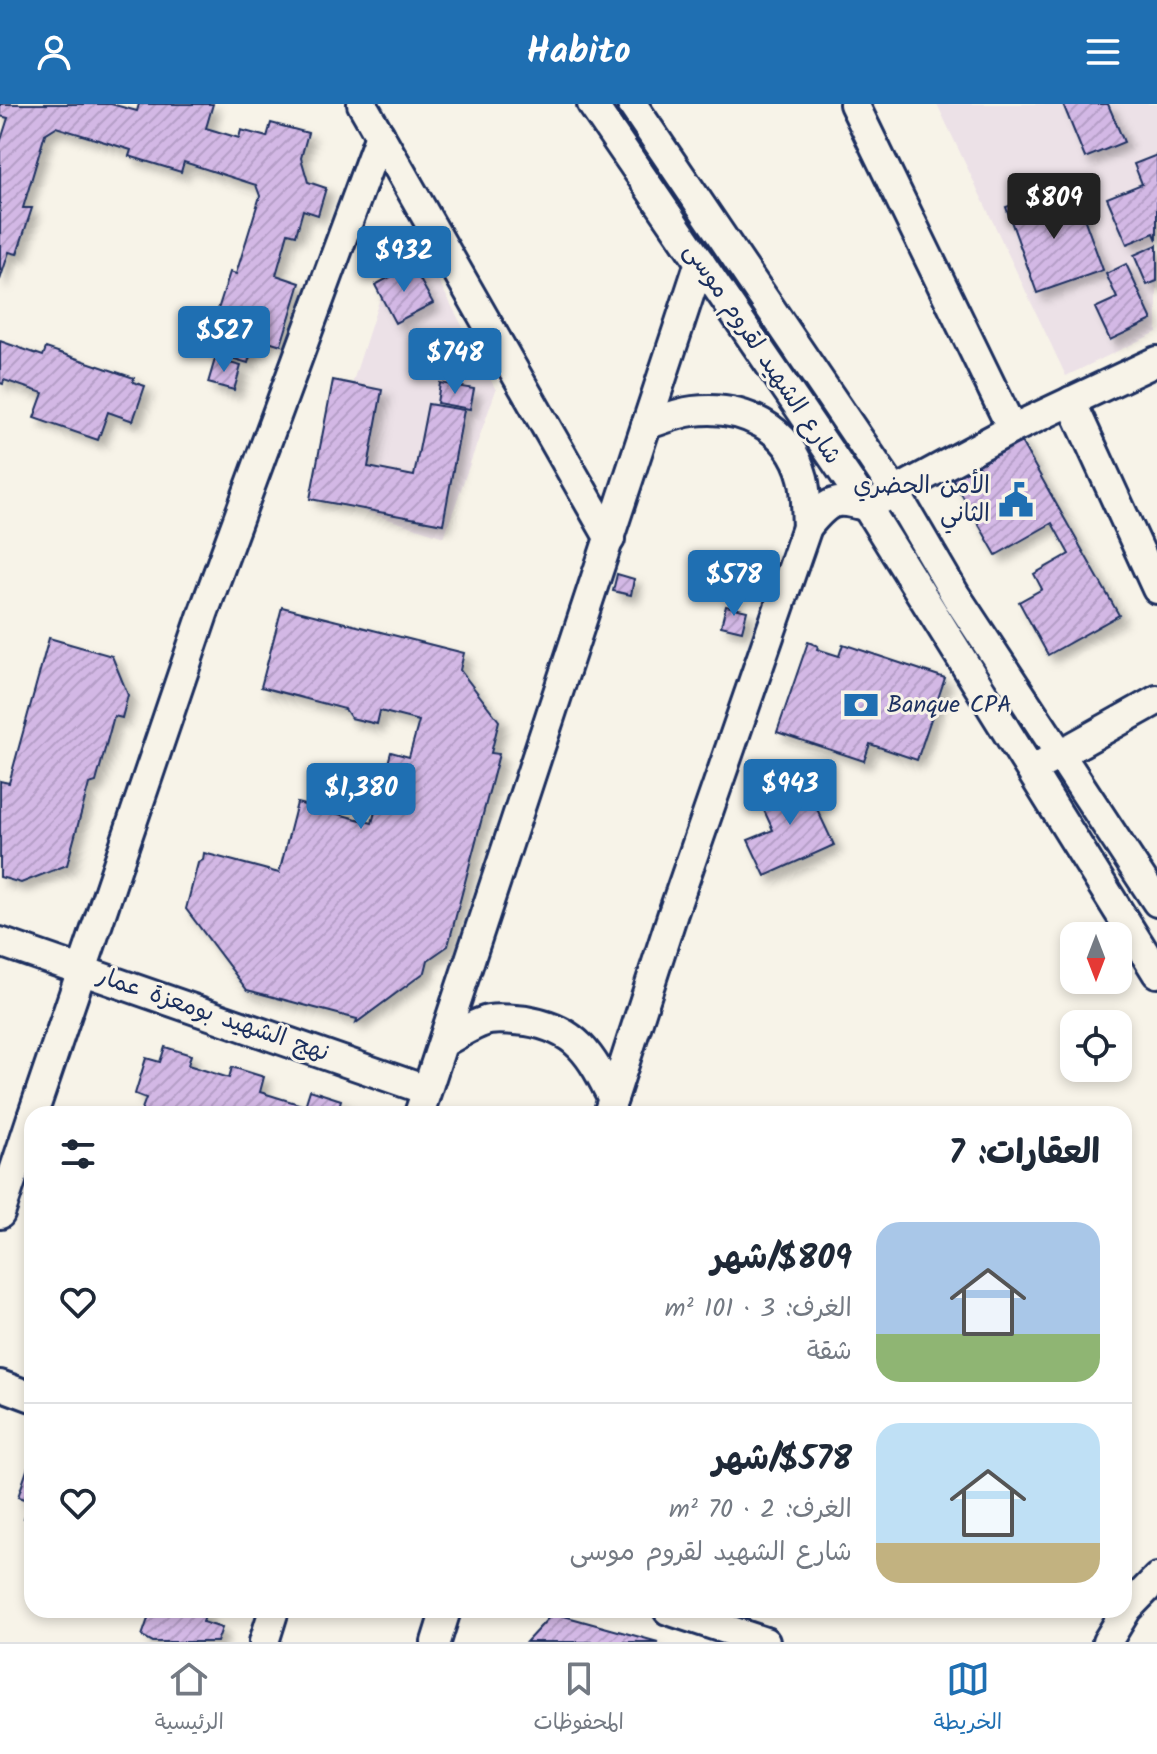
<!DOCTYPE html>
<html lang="ar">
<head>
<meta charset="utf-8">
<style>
	body { margin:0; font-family:Kalam,"Playpen Sans Arabic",sans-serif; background:#f6f6f7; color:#1f2937; direction:rtl; height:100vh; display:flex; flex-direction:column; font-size:30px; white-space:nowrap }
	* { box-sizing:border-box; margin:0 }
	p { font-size:26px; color:#747a83 }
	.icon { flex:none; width:44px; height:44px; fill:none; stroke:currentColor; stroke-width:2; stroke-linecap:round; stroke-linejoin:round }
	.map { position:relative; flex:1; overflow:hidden; direction:ltr }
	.details { position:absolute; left:24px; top:1002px; width:1108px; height:512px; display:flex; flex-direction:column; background:#fff; border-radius:24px; box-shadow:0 4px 12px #0003; direction:rtl }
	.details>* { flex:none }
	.needle { width:52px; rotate:180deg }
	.fabs { position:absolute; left:1060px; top:818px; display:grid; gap:16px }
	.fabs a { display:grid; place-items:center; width:72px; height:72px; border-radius:16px; background:#fff; box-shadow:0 4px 12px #0003; font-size:40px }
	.price { position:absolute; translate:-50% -68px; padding:0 18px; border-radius:8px; background:#1f6fb2; color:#fff; font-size:26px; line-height:52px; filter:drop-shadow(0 2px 4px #0008) }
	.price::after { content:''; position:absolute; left:50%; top:48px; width:24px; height:18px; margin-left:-12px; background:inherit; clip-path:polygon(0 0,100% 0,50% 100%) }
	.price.selected { background:#222; color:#fff }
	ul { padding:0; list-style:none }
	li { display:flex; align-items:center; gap:24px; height:200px; padding:0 32px }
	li+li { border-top:2px solid #e0e1e3 }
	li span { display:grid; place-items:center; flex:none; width:224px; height:160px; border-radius:24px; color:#555 }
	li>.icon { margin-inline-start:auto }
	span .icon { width:96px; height:96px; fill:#fffc; stroke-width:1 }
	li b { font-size:34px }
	h2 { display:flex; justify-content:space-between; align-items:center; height:96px; padding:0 32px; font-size:34px }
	header { display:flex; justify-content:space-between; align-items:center; height:104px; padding:0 32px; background:#1f6fb2; color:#fff; font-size:36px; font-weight:800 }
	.tab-bar { display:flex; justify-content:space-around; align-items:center; height:112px; border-top:2px solid #e0e1e3; background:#fff; font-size:22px; color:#747a83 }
	.tab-bar a { display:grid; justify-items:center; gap:4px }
	.tab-bar .selected { color:#1f6fb2 }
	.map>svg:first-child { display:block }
	.built { fill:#ece1e7 }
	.building { fill:url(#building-hatch); stroke:#1b2f5e; stroke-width:2; filter:url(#shadow) }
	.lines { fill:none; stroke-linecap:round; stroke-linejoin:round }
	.minor-casing { stroke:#1b2f5e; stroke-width:34 }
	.minor { stroke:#f7f3e8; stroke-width:28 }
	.labels { text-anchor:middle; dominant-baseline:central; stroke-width:6; stroke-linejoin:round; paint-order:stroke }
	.street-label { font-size:24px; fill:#1b2f5e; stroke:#f7f3e8 }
	.poi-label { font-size:24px; fill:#1b2f5e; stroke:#f7f3e8; text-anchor:end }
</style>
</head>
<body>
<header><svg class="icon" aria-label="menu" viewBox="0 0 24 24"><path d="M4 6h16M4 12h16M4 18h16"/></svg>Habito<svg class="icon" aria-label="person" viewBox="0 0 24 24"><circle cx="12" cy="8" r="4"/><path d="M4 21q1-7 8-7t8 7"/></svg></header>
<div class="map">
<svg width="1157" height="1538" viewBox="0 0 1157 1538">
	<defs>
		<pattern id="building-hatch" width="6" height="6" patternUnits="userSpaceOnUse" patternTransform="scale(2)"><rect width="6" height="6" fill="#d3b8e5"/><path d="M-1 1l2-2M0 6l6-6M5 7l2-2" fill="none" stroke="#b59ec7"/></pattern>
		<filter id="shadow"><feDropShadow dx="7" dy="7" stdDeviation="4" flood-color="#0004"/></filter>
	</defs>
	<rect width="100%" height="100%" fill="#f7f3e8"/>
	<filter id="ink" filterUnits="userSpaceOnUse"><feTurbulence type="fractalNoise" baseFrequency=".0125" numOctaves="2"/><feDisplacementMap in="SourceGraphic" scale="16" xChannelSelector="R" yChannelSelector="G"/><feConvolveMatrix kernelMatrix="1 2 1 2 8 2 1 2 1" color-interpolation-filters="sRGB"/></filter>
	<g filter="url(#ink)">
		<!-- built -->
		<g class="built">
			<polygon points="937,0 1157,0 1157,228 1066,272"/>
			<polygon points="416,134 496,286 444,433 316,392 397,141"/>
		</g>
		<!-- building -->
		<g class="building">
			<polygon points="0,0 111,0 137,7 139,0 213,0 206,24 239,34 241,26 267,33 271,19 308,29 301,54 308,78 326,84 318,111 303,106 296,131 288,129 276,171 300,179 281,241 256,233 248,259 211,248 221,216 215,215 230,168 236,170 260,92 256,81 184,58 181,68 129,52 131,46 56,23 45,30 23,104 32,104 17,150 9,148 0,176 0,39 8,14 0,12"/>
			<polygon points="1063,0 1108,0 1124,38 1085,54"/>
			<polygon points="1157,51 1157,136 1154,129 1127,140 1107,94 1142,80 1134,60"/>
			<polygon points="1068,81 1071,92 1058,96 1054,85"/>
			<polygon points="1052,87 1056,99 1076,92 1103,166 1037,189 1006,103"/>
			<polygon points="1157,141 1157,177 1147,181 1134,151"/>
			<polygon points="1126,160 1152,216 1110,236 1095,204 1117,194 1106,170"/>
			<polygon points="412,161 433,199 395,219 375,181"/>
			<polygon points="460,234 468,249 450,259 442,244"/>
			<polygon points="0,237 43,252 46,244 134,274 133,278 145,282 133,317 108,308 98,336 34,314 43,289 4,276 3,280 0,279"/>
			<polygon points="215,255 241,262 234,286 208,279"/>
			<polygon points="333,276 382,286 368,363 414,372 428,300 464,306 443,420 310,395"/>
			<polygon points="440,279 474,285 470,305 437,299"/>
			<polygon points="1019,334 1119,511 1048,551 1019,498 1042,485 1034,470 1069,450 1052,419 996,451 951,372"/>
			<polygon points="617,470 634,475 631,491 613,487"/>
			<polygon points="726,502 747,507 742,527 721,522"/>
			<polygon points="282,503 464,549 460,566 499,617 491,649 499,650 448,842 428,856 425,868 356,919 357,915 247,886 186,805 198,759 203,756 204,749 279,769 297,699 372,719 391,648 409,653 419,617 380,607 377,620 351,614 345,605 261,583"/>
			<polygon points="49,534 112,552 128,591 122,614 114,612 96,678 89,680 67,761 21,779 0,773 0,677 9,679"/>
			<polygon points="808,538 818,542 817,545 839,552 843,540 945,574 917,656 870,640 864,657 777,628"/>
			<polygon points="801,671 834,741 765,772 748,736 773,726 757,691"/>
			<polygon points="165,943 191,951 188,961 229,974 232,963 264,973 260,988 305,1002 310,986 341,996 337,1010 140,1010 146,994 135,990 146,954 160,958"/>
			<polygon points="30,1357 32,1358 32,1416 24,1414 30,1397 18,1393"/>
			<polygon points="151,1506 207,1506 203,1518 222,1524 217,1538 153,1538 142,1532"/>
			<polygon points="553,1509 658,1538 526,1538"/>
		</g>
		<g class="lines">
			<!-- minor casing -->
			<g class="minor-casing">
				<g id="minor">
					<polyline points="362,0 610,435"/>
					<polyline points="592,0 867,403 1157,869"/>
					<polyline points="632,0 895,388 956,492 1157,798"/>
					<polyline points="854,0 1012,325"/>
					<polyline points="1071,297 1157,485"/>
					<path d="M646,321C661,316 677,309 693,307C742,301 790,323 803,374C807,389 806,407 807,423"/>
					<polyline points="1046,658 1157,596"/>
					<polyline points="0,838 426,986"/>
					<path d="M444,938C458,931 474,919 489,916C500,914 515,916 526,917C577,925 591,951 613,995"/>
					<polyline points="33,1010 203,510 380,31"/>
					<polyline points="419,1010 700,158"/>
					<path d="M608,1010L673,809L807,423C829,396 835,393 867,403L1012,325L1157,257"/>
					<polyline points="0,1110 32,1013"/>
					<polyline points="0,1281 32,1293"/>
					<polyline points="668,1506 765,1538"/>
					<polyline points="264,1538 274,1506"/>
					<polyline points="436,1538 446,1506"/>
					<polyline points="1107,1538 1127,1505 1157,1474"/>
				</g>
			</g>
			<!-- minor -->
			<use href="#minor" class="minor"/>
		</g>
	</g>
	<!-- icons -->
	<defs>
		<g id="civic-bare" transform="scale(2.76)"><path d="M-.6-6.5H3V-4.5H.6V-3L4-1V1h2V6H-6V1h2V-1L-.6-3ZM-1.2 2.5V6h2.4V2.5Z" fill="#1f6fb2" stroke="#f7f3e8" stroke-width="2.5" paint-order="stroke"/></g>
		<g id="bank-bare" transform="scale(2.76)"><path d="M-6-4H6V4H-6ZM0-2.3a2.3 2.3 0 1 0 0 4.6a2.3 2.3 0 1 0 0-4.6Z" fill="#1f6fb2" stroke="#f7f3e8" stroke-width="2.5" paint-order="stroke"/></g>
	</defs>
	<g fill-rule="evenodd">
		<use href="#civic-bare" x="1016" y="396"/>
		<use href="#bank-bare" x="861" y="601"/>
	</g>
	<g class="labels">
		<!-- street labels -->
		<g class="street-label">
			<text transform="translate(762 250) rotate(56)">شارع الشهيد لقروم موسى</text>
			<text transform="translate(213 911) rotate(19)">نهج الشهيد بومعزة عمار</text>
		</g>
		<!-- poi labels -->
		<g class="poi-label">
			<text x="990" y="382">الأمن الحضري<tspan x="990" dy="28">الثاني</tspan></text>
			<text x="887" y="601" text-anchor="start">Banque CPA</text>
		</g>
	</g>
</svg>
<div class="fabs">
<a><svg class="needle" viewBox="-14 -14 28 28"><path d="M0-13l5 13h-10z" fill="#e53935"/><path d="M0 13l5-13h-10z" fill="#747a83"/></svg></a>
<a><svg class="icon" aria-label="locate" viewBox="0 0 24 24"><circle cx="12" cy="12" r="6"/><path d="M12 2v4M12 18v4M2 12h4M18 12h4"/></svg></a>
</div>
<b class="price selected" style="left:1054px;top:137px">$809</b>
<b class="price" style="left:404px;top:190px">$932</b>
<b class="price" style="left:224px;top:270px">$527</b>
<b class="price" style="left:455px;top:292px">$748</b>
<b class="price" style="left:734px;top:514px">$578</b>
<b class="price" style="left:790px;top:723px">$943</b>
<b class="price" style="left:361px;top:727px">$1,380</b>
<section class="details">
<h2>العقارات: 7<svg class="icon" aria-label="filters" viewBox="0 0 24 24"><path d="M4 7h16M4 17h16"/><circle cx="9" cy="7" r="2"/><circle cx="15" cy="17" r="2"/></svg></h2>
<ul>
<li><span style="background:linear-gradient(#a9c7e8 70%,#8fb573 0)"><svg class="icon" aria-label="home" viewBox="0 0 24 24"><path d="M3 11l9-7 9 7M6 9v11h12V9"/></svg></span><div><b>$809/شهر</b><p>الغرف: 3 · 101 m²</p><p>شقة</p></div><svg class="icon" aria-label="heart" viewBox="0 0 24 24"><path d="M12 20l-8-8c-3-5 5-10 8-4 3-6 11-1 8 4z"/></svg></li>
<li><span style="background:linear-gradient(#bfe0f5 75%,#c2b280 0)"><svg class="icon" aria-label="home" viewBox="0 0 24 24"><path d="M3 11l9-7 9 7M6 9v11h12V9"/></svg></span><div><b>$578/شهر</b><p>الغرف: 2 · 70 m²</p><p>شارع الشهيد لقروم موسى</p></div><svg class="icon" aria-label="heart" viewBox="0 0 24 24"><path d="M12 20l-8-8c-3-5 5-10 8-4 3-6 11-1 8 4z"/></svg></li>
</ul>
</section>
</div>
<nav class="tab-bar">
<a class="selected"><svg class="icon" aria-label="map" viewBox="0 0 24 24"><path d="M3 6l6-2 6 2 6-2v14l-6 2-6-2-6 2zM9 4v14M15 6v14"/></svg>الخريطة</a>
<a><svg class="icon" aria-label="saved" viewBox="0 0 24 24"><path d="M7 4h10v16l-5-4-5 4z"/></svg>المحفوظات</a>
<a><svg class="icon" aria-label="home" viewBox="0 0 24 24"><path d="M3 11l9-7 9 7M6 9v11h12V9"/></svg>الرئيسية</a>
</nav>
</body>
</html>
